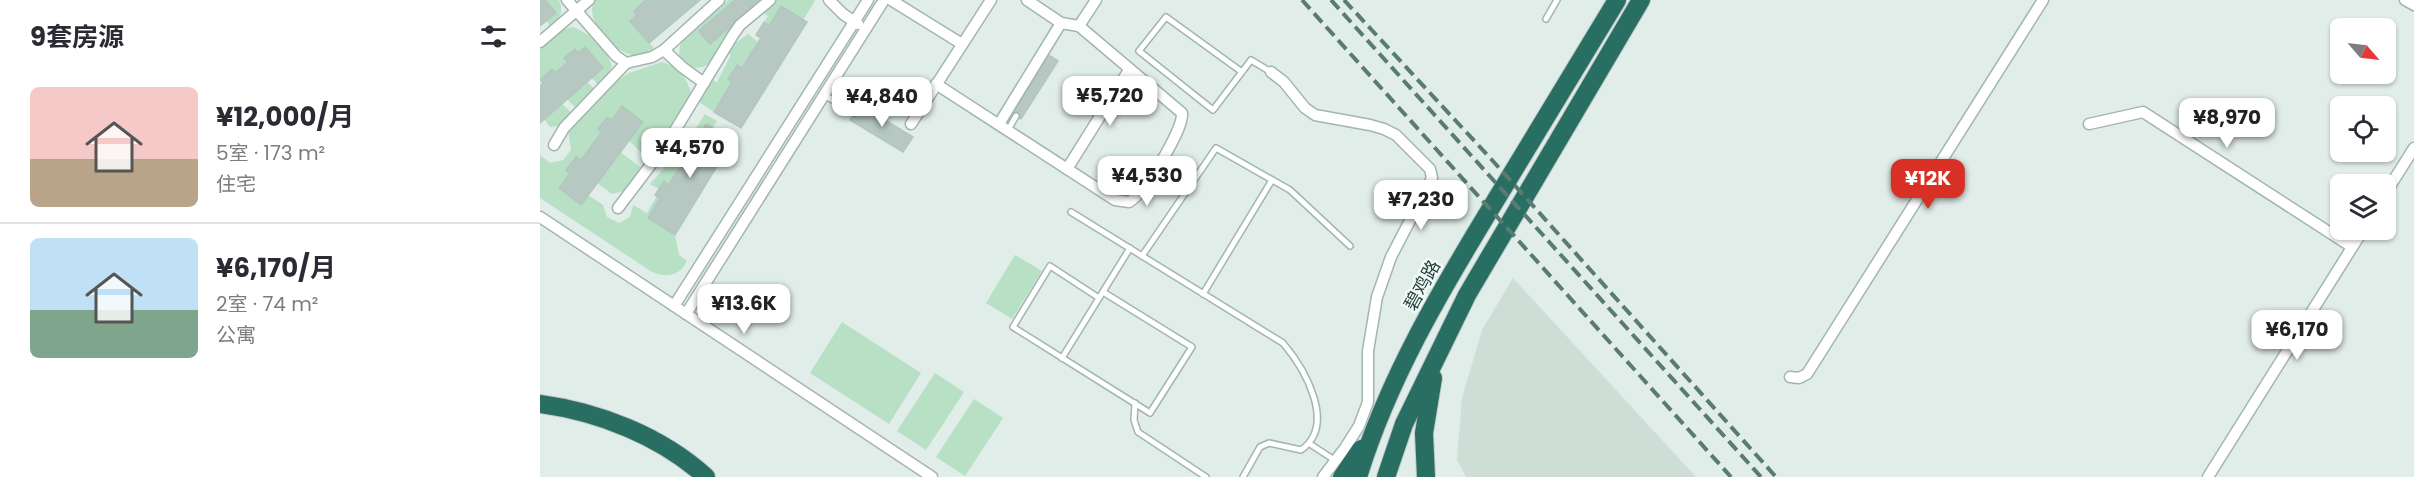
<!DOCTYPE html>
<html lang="zh">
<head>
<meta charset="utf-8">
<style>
	body { margin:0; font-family:Poppins,"Noto Sans SC",sans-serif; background:#f7f7f7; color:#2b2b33; height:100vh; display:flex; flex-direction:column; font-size:22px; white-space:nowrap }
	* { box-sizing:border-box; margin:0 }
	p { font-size:20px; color:#7c7c81 }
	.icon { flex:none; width:33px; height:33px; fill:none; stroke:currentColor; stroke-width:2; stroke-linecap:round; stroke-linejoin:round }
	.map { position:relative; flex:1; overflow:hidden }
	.sheet { display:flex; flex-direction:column; background:#fff; width:540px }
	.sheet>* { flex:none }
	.needle { width:39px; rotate:118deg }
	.tools { position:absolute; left:1790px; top:18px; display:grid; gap:12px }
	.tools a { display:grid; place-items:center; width:66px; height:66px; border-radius:9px; background:#fff; box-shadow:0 2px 4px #0004; font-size:30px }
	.price { position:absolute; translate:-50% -51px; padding:0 14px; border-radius:12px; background:#fff; color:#222; font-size:20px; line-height:39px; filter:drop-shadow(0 2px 3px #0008) }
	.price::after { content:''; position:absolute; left:50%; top:36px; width:18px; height:14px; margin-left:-9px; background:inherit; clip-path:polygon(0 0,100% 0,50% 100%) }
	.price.current { background:#d93025; color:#fff }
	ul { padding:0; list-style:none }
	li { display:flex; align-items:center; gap:18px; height:150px; padding:0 30px }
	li+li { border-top:2px solid #e1e1e2 }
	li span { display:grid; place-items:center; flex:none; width:168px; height:120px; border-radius:9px; color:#555 }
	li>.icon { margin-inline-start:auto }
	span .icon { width:72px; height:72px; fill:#fffc; stroke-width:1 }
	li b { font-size:26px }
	h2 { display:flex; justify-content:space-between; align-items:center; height:72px; padding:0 30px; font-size:26px }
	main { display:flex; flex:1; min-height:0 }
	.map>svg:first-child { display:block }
	.built { fill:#cfddd7 }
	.green { fill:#b7e0c4 }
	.building { fill:#b6c8c1; stroke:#b2c7bf; stroke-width:1.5 }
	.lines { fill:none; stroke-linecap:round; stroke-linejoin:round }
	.lane-casing { stroke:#a3b5b0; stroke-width:8 }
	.street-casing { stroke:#a3b5b0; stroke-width:13 }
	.highway-casing { stroke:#c0c9c7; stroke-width:20 }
	.lane { stroke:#fff; stroke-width:5 }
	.street { stroke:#fff; stroke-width:10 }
	.highway { stroke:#286e63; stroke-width:18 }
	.rail { stroke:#5a7b73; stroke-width:4; stroke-dasharray:12 6; stroke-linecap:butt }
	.labels { text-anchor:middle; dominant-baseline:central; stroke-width:5; stroke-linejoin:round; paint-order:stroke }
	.street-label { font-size:18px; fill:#1f3f38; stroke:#f2f9f6 }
</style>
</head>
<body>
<main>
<section class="sheet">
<h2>9套房源<svg class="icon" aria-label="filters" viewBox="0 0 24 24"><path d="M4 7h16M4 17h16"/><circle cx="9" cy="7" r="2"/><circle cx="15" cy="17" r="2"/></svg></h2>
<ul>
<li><span style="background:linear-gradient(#f6c9c9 60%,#b9a48a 0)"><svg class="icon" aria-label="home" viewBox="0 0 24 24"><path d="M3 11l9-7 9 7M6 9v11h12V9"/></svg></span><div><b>¥12,000/月</b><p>5室 · 173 m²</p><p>住宅</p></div></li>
<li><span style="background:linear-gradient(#bfe0f5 60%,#7fa58c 0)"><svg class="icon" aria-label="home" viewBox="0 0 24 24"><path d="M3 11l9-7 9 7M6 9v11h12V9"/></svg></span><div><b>¥6,170/月</b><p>2室 · 74 m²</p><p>公寓</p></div></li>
</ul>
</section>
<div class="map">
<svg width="1874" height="477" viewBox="0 0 1874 477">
	<rect width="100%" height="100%" fill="#e1ede8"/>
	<!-- built -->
	<polygon class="built" points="973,278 1156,477 926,477 917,460 922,398 942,330"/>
	<!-- green -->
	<g class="green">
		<path d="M5,0H19C24,12 20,18 11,27L6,21Z"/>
		<path d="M55,0H106L94,10L97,15L90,21L114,48C108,52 103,55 97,55C77,57 42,19 55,0Z"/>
		<path d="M188,0H195L160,31L221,0H225C213,14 177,61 163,67C153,70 144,64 139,56L140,45L145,39Z"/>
		<polygon points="236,0 274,0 275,1 263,20 241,6 229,26 224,22 228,16 222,12"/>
		<path d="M32,27C48,31 69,51 72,67L59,86L52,78L63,68L45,47L38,53L35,49L24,58L28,62L15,73L12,70L0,80V47L19,31Z"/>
		<polygon points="208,34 218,42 202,68 196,65 188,79 192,82 174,112 159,102 172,80 177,82 191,55 188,52 194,41 197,42"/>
		<path d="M122,62C138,66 148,79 151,94L120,145L115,142L105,156L89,141L103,122L82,106L72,120L66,117L58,128L62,132L41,160L36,157L26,170L30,173L19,188L40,205L48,195L63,205L67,217L79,223L90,217L93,205L107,213L117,196L120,198L108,218L135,235L139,255L147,261C140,276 127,278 112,272L0,198V155L10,163L23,160L31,150L28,130L71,84L89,73Z"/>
		<polygon points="48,82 55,90 37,109 27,99"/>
		<polygon points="22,104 32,113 19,126 10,127 4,119"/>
		<polygon points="165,114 177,121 173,127 166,124 156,141 150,138"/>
		<polygon points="80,152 103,169 85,191 72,194 57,183"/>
		<polygon points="134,157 143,162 129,185 124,182 119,189 110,184"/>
		<polygon points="475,255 502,271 472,319 446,303"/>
		<polygon points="302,322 381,373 349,424 270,373"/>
		<polygon points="395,373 424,392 386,450 357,431"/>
		<polygon points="434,399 463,418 425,476 396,457"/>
	</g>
	<!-- building -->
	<g class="building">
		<polygon points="0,0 5,0 16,13 0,26"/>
		<polygon points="106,0 160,0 109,43 90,21 97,15 94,11"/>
		<polygon points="195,0 221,0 170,44 159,31"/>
		<polygon points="241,6 267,22 201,128 174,112 192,82 188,79 197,65 202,68 221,38 216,35 224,22 229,26"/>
		<polygon points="45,47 63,68 0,123 0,86 3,83 0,80 12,69 15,73 28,62 24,58 35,49 38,53"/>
		<polygon points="507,54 518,61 481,119 470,112"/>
		<polygon points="320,105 373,137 363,152 310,120"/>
		<polygon points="82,106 103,122 41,205 19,188 30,173 26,170 36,157 41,160 62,132 58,129 67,117 72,120"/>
		<polygon points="166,124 193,140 135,235 108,218 120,198 115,195 124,181 129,185 147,154 142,151 150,138 156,141"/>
	</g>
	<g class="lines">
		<!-- lane casing -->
		<g class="lane-casing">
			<g id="lane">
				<polyline points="1006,19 1017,0"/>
				<polyline points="702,72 626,17 599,51 673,110 711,60 731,72"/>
				<polyline points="284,95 315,113"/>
				<polyline points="468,130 476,116"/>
				<path d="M531,212L743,343C765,369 797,425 761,450L729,443L720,447L703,477"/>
				<polyline points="602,256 676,148 750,190 810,246"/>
				<polyline points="663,294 732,180"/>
				<polyline points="559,298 510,266 473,327 610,413 652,347 563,292"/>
				<polyline points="522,358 590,248"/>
				<polyline points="595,403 594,420 598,432 666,477"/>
				<polyline points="770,444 796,461"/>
			</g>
		</g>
		<!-- street casing -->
		<g class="street-casing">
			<g id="street">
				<polyline points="27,0 76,56 86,63 112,57 124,50 179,0"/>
				<polyline points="289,0 303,14 318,24"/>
				<polyline points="351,0 422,44"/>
				<polyline points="487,0 521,23 539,26 556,0"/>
				<polyline points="1865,0 1874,5"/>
				<polyline points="0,42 49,0"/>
				<polyline points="124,50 142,67 164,83"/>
				<polyline points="731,72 744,82 765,108 775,115 830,125 844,129 856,135 890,169 892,178 851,257 837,297 828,351 828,402 819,426 805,448 783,477"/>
				<path d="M396,84L575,200L589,202C604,194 644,129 642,113L539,26"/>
				<polyline points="371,124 451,0"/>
				<polyline points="459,124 521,23"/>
				<polyline points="1549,124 1603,112 1812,247"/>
				<polyline points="14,145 24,128 86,63"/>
				<polyline points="527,169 589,70"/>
				<polyline points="1845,194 1874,148"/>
				<polyline points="78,208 128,142 193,35 200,25 230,0"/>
				<polyline points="0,217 392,477"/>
				<polyline points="134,306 328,0"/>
				<polyline points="146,314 344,0"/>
				<polyline points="1250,377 1259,378 1267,374 1503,0"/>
				<polyline points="1668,477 1823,230"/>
			</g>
		</g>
		<!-- highway casing -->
		<g class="highway-casing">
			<g id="highway">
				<path d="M0,404C59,412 121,436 166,477"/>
				<polyline points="802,477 821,449"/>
				<path d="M818,477C848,379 901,290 954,203C995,136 1036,68 1077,0"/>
				<polyline points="846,477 864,424 927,295 1101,0"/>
				<polyline points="886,477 884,433 893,378"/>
			</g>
		</g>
		<!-- lane -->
		<use href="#lane" class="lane"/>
		<!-- street -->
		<use href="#street" class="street"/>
		<!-- highway -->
		<use href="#highway" class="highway"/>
		<!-- rail -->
		<g class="rail">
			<polyline points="762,0 1191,477"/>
			<polyline points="791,0 1221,477"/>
			<polyline points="804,0 952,160 1236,477"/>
		</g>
	</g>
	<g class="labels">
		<!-- street labels -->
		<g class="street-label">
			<text transform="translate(882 285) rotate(-61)">碧鸡路</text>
		</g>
	</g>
</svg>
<div class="tools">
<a><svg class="needle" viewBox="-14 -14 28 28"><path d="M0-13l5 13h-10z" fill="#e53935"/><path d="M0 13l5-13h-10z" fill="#7c7c81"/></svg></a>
<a><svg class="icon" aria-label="locate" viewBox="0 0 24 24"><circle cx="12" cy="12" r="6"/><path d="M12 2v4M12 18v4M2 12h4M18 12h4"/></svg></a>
<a><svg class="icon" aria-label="layers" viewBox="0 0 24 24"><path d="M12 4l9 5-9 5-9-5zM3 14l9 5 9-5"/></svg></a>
</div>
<b class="price" style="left:570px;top:127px">¥5,720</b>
<b class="price" style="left:342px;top:128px">¥4,840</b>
<b class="price" style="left:1687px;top:149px">¥8,970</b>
<b class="price" style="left:150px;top:179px">¥4,570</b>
<b class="price" style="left:607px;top:207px">¥4,530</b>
<b class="price current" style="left:1388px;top:210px">¥12K</b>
<b class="price" style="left:881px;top:231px">¥7,230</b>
<b class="price" style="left:204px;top:335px">¥13.6K</b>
<b class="price" style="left:1757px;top:361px">¥6,170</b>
</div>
</main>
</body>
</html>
